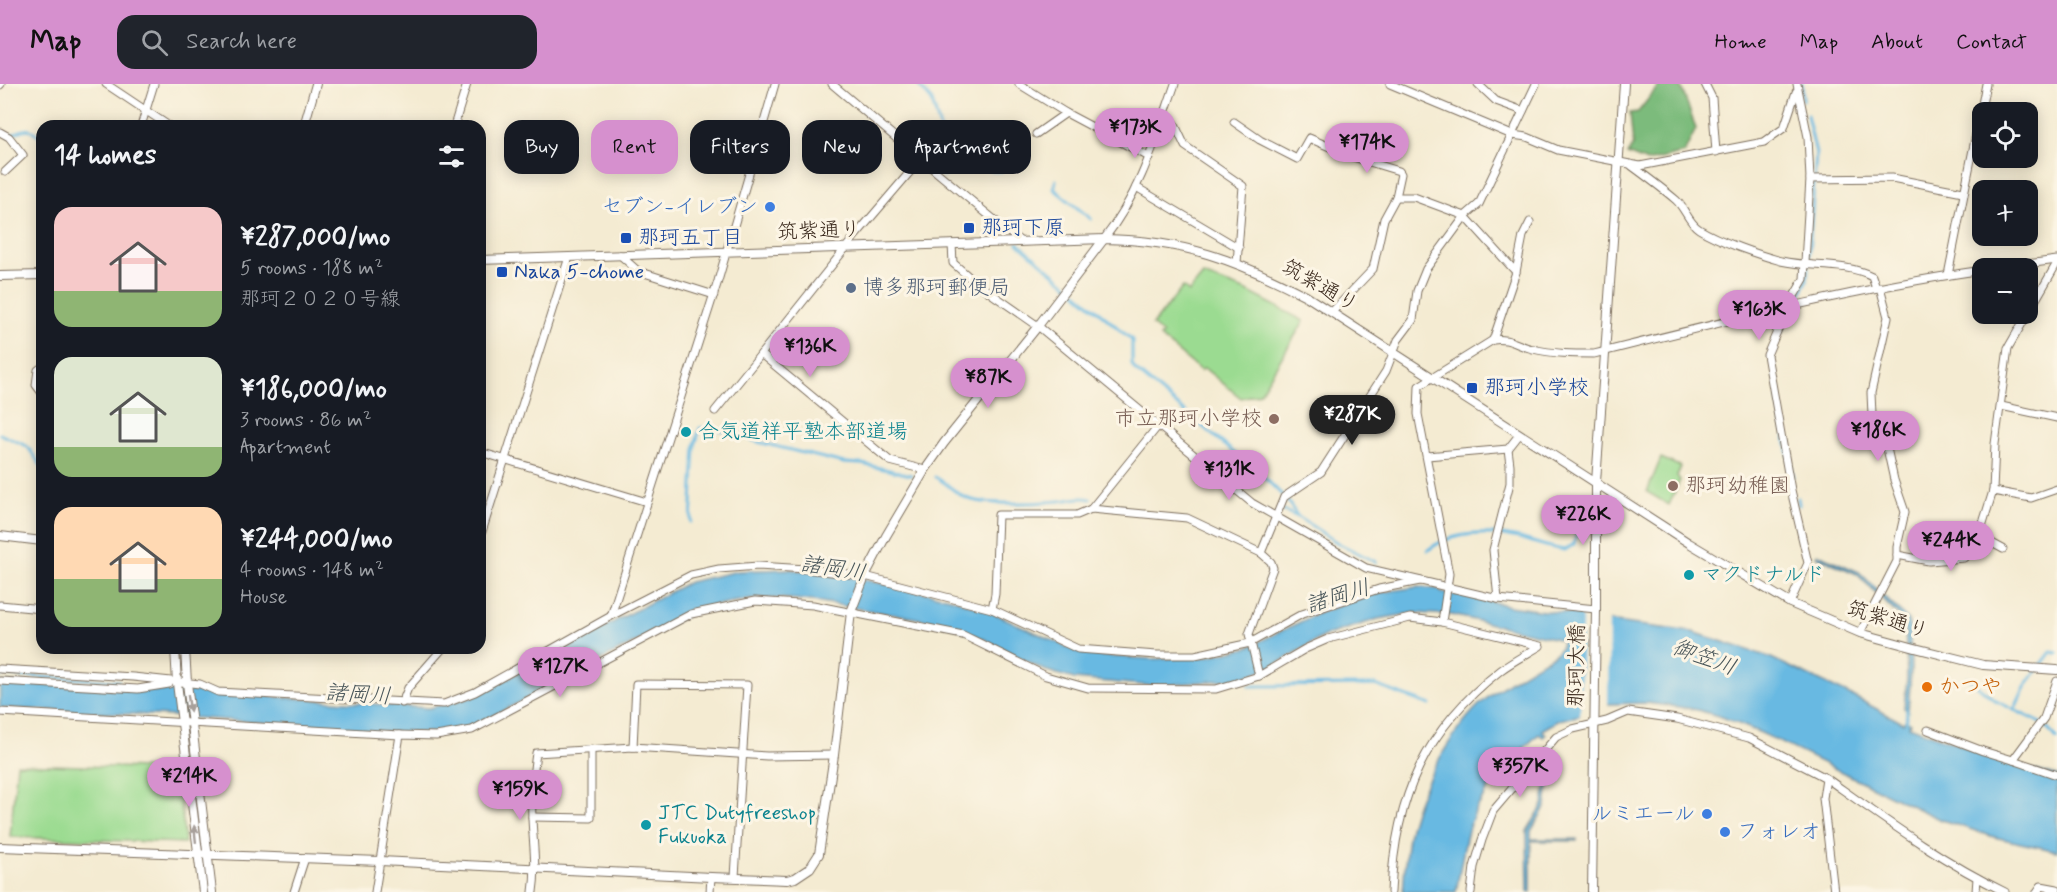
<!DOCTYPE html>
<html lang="en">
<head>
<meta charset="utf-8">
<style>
	body { margin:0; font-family:Mynerve,"Klee One",sans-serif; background:#20242c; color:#f1f3f6; height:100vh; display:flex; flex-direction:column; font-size:22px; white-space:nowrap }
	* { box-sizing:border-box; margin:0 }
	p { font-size:20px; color:#9ea1a6 }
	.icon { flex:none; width:33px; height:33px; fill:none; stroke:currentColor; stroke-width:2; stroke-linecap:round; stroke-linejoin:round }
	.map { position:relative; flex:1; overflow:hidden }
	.details { position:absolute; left:36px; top:36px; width:450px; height:534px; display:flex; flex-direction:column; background:#171b24; border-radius:18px; box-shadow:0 3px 15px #0003 }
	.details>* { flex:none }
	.guide { position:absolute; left:504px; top:36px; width:570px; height:54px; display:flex; gap:12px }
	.tools { position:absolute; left:1972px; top:18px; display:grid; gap:12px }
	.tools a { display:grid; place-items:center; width:66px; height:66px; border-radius:12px; background:#171b24; box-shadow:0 3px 15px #0003; font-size:30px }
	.price { position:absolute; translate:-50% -51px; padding:0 14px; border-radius:21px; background:#d690ce; color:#111; font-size:20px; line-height:39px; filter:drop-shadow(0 2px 3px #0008) }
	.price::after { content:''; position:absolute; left:50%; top:36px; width:18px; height:14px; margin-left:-9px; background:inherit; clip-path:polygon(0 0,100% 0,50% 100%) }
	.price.on { background:#222; color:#fff }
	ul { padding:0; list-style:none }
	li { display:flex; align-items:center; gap:18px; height:150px; padding:0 18px }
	li span { display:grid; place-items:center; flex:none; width:168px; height:120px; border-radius:18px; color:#555 }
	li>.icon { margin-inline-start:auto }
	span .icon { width:72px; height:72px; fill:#fffc; stroke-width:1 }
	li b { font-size:26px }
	h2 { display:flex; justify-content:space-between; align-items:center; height:72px; padding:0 18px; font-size:26px }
	.chip { padding:0 21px; border-radius:18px; background:#171b24; box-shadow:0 3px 15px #0003; font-size:21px; line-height:54px }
	.chip.on { background:#d690ce; color:#111 }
	header { display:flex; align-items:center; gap:36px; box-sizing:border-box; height:84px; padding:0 30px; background:#d690ce; color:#111 }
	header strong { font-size:28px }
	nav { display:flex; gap:33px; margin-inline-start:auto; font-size:21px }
	.search { width:420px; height:54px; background:#20242c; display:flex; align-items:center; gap:15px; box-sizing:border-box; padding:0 21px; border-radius:18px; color:#9ea1a6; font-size:22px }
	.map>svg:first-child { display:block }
	.green { fill:#9bdb91; stroke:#6b8258; stroke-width:1.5 }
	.forest { fill:#7cbb7b; stroke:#5c724c; stroke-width:1.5 }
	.water { fill:#67b9e2; stroke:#517280; stroke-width:1.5 }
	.pier { fill:#f4ebd2 }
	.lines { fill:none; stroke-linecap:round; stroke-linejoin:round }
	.stream { stroke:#67b9e2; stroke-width:3 }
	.minor-casing { stroke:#7c6e5d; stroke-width:9 }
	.tertiary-casing { stroke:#7c6e5d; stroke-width:10 }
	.minor { stroke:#fff; stroke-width:7 }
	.tertiary { stroke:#fff; stroke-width:8 }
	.oneway { fill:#a79f9a }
	.shop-dot { fill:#3f7fe0; stroke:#fcf5e5; stroke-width:2 }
	.transit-dot { fill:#1a4fb4; stroke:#fcf5e5; stroke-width:2 }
	.service-dot { fill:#5c6f8a; stroke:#fcf5e5; stroke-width:2 }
	.education-dot { fill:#8d6e63; stroke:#fcf5e5; stroke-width:2 }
	.culture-dot { fill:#0f9aa8; stroke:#fcf5e5; stroke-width:2 }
	.food-dot { fill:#e8710a; stroke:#fcf5e5; stroke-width:2 }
	.labels { text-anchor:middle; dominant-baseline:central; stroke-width:6; stroke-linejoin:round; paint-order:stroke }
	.shop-label { font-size:21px; fill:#366cbe; stroke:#fcf5e5; text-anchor:end }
	.transit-label { font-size:21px; fill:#164399; stroke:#fcf5e5; text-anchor:start }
	.street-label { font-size:21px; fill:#3b2a1e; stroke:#fcf5e5 }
	.service-label { font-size:21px; fill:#4e5e75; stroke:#fcf5e5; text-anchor:start }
	.education-label { font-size:21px; fill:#785e54; stroke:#fcf5e5; text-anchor:end }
	.culture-label { font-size:21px; fill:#0d838f; stroke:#fcf5e5; text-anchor:start }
	.food-label { font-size:21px; fill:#c56008; stroke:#fcf5e5; text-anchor:start }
	.water-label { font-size:22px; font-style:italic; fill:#485559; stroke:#fcf5e5 }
</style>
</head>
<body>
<header>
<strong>Map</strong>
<div class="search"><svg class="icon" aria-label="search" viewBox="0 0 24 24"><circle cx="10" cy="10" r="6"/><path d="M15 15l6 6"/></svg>Search here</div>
<nav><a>Home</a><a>Map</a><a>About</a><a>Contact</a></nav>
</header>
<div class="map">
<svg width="2057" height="808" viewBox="0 0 2057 808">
	<rect width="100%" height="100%" fill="#fcf5e5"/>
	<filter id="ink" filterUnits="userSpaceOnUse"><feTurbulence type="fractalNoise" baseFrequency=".0167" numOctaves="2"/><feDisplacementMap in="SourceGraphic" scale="12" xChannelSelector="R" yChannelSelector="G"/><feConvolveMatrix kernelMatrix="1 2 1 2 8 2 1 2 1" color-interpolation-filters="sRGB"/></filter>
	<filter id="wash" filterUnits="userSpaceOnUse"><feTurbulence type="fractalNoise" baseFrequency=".008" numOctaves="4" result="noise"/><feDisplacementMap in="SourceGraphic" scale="24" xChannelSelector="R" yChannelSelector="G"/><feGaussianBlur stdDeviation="1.35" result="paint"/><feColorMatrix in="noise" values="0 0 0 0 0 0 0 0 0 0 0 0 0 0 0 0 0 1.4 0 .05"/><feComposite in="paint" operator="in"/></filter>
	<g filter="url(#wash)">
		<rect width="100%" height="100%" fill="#f4ebd2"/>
		<!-- green -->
		<g class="green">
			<polygon points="1203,191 1247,207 1304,237 1260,309 1241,314 1204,284 1201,287 1160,253 1163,250 1152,241 1183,203 1189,208"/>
			<polygon points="1661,374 1681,383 1677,392 1680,396 1669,421 1647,408"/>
			<polygon points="17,680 177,685 185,759 10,753"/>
		</g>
		<!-- forest -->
		<polygon class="forest" points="1660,0 1678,0 1681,2 1696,45 1684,69 1647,78 1627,70 1633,61 1630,29 1638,28"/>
		<!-- water -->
		<g class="water">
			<polygon points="1818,470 1859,488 1908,536 1910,546 1911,587 1908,627 1904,624 1907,594 1905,538 1857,490 1816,472"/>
			<path d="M788,485L855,494L951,514L991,528L1078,568L1103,572L1152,575L1204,573L1246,564L1319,529L1371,510L1417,503L1438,505L1442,509L1455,511L1458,509L1509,522L1544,527L1582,530L1615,538L1693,548L1769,573L1858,615L1903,639L1905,637L1910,639L1909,642L2009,679L2057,692V767L1994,753L1939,735L1761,649L1722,633L1694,625L1647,619L1608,620L1582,631L1559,636L1542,646L1546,650L1543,653L1539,650C1511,675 1481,707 1469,743C1463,764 1460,787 1456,808H1403C1405,787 1405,764 1410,744C1419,706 1451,648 1479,621C1502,601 1529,586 1555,570L1561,563L1562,556L1452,531L1414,529L1378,535L1324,552L1268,585L1237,595L1154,602L1074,595L1044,586L980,553L947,541L901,531L889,530C817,518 772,504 698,526L475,641L452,648L401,649L172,632L0,624V598L163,607L167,605L429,624L472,613L689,498L738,487Z"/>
			<polygon points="1546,675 1551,685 1546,722 1531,747 1531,755 1577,755 1577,757 1531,757 1531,808 1528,808 1527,747 1543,721 1548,686 1543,677"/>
		</g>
		<!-- pier -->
		<polygon class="pier" points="1582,529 1609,533 1608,623 1580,634"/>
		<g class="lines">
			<!-- stream -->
			<g class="stream">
				<polyline points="917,0 932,17 941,48 980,81 993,87 1001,87 1020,69 1025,71"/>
				<polyline points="1802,0 1803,16"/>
				<path d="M9,52C24,46 29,39 42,56"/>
				<polyline points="943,92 962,68"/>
				<polyline points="1056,96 1054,105 1091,135"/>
				<polyline points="1018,159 1132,256 1132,281 1135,286 1268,397 1286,415 1298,433"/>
				<polyline points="1779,250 1807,197 1816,70 1807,31"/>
				<polyline points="1778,315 1793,392"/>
				<polyline points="0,350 27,362 42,383"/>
				<path d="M935,393C946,398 955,409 966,414C985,422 1037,419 1059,417C1071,416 1079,412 1091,415"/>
				<polyline points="1798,414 1799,421"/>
				<polyline points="1282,426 1298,433 1338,459 1376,478"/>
				<polyline points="691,438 695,361 700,344 716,345 737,350 758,358 844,379 862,380 911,391"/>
				<path d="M1428,466C1452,447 1489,447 1519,454C1534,458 1549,464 1565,466L1574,460L1580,437"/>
				<polyline points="0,591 119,597"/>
				<polyline points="1967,593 1996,617 2043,640 2057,655"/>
				<polyline points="1249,602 1375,601 1430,621"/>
				<polyline points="2014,626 2026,601 2051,568 2057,569"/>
				<polyline points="1906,639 1907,625"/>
			</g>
		</g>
	</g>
	<g filter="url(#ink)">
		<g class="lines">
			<!-- minor casing -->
			<g class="minor-casing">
				<g id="minor">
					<polyline points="106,0 169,42"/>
					<polyline points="1019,0 1066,29"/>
					<polyline points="1390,0 1512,51 1527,53 1558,66 1640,82 1764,58 1784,44 1796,8"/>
					<polyline points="1478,0 1496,17 1523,27"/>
					<polyline points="1705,0 1712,14 1716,68"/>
					<polyline points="0,1 1,0"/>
					<polyline points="1164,31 1175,41 1185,62 1243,102 1237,179"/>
					<polyline points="1234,38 1260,56 1297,75 1309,54 1353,73 1399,87 1401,90 1396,113 1384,135 1373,185 1332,228"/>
					<polyline points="141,42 154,0"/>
					<polyline points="454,42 467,0"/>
					<polyline points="0,48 9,53 23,71 5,88"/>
					<polyline points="1036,50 1066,29 1149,73"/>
					<polyline points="921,75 1021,158"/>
					<path d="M1632,82C1647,93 1662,104 1676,116C1685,124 1688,138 1699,145C1718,157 1759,171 1781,177C1811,184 1845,178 1872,192L1876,204"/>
					<polyline points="1810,95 1892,94 1963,108"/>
					<polyline points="1136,103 1239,164"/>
					<polyline points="1396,113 1414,113 1465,132 1516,188 1493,256"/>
					<path d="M1104,155C1140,110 1156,54 1175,0"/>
					<polyline points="952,160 953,179 976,199 1038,242 1252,419 1366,484 1498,515 1596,525"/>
					<polyline points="620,171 638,187 714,211"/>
					<polyline points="1996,184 2057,176"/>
					<polyline points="1516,188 1523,152 1530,138"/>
					<polyline points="1948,191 1986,0"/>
					<polyline points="761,270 856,151 921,75 832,0"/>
					<polyline points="42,283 38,286 36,301 42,309"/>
					<polyline points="2001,322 2057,334"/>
					<polyline points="715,327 761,270 890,377 925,386"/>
					<polyline points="480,368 647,418"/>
					<polyline points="1427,372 1508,365 1519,351"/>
					<polyline points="1993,407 1995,360 2008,264 2057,179"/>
					<polyline points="1091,425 1158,342"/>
					<polyline points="1979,452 1993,407 2031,414 2057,405"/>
					<polyline points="480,454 569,173"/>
					<polyline points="1897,471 1929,477 1964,474 1979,452 2003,465"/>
					<polyline points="1498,515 1493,466 1510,399 1510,381 1508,365"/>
					<polyline points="1790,519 1808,479 1791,406 1767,271 1788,222 1804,195 1810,95 1808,53 1797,0"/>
					<polyline points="0,521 42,525"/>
					<polyline points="992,525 995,510 998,431 1077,431 1091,425 1187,434 1261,469"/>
					<polyline points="611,532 718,197 775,0"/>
					<polyline points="1860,549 1897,477 1897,463 1905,428 1894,396 1885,355 1872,331 1871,309 1888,233 1880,203"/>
					<polyline points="0,585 133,593 200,600 218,608 444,620 475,608 613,531 691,491 719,485 758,482 806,485 865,492 992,525 1078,565 1157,571 1195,571 1250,559 1302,530 1379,505 1420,497"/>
					<polyline points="1259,592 1249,550 1273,484 1271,478 1261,469 1284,413 1321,388 1386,287 1398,256 1413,236 1417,207 1426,185 1465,132 1479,120 1536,0"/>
					<polyline points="0,597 138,605 169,600"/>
					<polyline points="402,619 408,604 443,564"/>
					<path d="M0,628C133,636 266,643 400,651"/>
					<polyline points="1928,646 1983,667 2013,676 2044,634 2057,597"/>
					<polyline points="633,663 636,600 747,601 735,793"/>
					<polyline points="2013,676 2057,691"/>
					<polyline points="532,733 591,734 591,665"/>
					<polyline points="294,808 305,774"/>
					<polyline points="375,808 400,651 436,652 472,646 691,530 755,517 813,521 963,551 1046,592 1088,604 1216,605 1259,592 1305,565 1328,555 1410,534 1442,538"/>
					<path d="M533,808C537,783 533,759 532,734C531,712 533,690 536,669L633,663L767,672L834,671"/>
					<polyline points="710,808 711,793"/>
					<path d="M1391,808C1395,713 1425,645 1501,586C1513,577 1527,570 1540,562L1442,538L1449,490L1418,330L1419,302L1493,256C1508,253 1518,262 1533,265C1553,270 1574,270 1594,270C1723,238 1851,205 1983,186"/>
					<polyline points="1471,808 1474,783 1482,756 1493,727 1556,653 1573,645 1607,637 1628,628 1677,635 1749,654 1826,694"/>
					<path d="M1834,808L1823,714L1826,694C1884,735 1941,777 2005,808"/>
					<polyline points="1976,808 1977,794"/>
					<polyline points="2037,808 2041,802 2057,805"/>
				</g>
			</g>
			<!-- tertiary casing -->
			<g class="tertiary-casing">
				<g id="tertiary">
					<polyline points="304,42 316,0"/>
					<path d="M480,176L1104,155C1183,156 1237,176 1306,212L1689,459L1790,519L1860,549L1915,564L1983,581L2057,586"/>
					<polyline points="0,192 42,191"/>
					<polyline points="0,452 42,457"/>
					<polyline points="175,564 177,599 203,808"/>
					<polyline points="185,564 187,599 212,808"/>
					<polyline points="0,763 380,777 711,793 787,796 795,794 810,784 819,770 834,671 851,528 865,492 886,452 925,386 944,359 1038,242 1104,155"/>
					<polyline points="1592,808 1596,525 1596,398 1624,0"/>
				</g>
			</g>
			<!-- minor -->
			<use href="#minor" class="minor"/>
			<!-- tertiary -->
			<use href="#tertiary" class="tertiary"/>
		</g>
		<!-- one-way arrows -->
		<defs><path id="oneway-solid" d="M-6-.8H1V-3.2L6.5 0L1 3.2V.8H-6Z" transform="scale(1.5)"/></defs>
		<g class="oneway">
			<use href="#oneway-solid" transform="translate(189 619) rotate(82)"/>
			<use href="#oneway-solid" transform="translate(195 750) rotate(-96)"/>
		</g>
	</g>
	<!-- markers -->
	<g class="shop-dot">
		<circle cx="770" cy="123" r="6"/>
		<circle cx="1707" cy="730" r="6"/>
		<circle cx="1725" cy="748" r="6"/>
	</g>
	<g class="transit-dot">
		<rect x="963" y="138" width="12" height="12" rx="3"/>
		<rect x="620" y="148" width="12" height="12" rx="3"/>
		<rect x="496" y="182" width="12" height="12" rx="3"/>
		<rect x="1466" y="298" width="12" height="12" rx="3"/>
	</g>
	<circle class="service-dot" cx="851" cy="204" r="6"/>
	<g class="education-dot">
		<circle cx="1274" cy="335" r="6"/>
		<circle cx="1673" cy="402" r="6"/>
	</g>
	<g class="culture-dot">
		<circle cx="686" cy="348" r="6"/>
		<circle cx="1689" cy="491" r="6"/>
		<circle cx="646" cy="741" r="6"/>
	</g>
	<circle class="food-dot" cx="1927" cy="603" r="6"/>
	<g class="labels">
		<!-- shop labels -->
		<g class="shop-label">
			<text x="758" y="123">セブン-イレブン</text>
			<text x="1695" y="730">ルミエール</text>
			<text x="1737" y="748" text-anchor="start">フォレオ</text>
		</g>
		<!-- transit labels -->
		<g class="transit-label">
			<text x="981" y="144">那珂下原</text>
			<text x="638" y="154">那珂五丁目</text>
			<text x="514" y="188">Naka 5-chome</text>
			<text x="1484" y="304">那珂小学校</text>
		</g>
		<!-- street labels -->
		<g class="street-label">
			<text transform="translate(819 147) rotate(-2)">筑紫通り</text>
			<text transform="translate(1320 202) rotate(30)">筑紫通り</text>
			<text transform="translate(1888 536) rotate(17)">筑紫通り</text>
			<text transform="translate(1577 582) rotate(-89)">那珂大橋</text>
		</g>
		<!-- service labels -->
		<g class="service-label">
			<text x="863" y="204">博多那珂郵便局</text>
		</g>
		<!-- education labels -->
		<g class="education-label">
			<text x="1262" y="335">市立那珂小学校</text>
			<text x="1685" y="402" text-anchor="start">那珂幼稚園</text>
		</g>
		<!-- culture labels -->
		<g class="culture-label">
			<text x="698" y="348">合気道祥平塾本部道場</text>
			<text x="1701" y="491">マクドナルド</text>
			<text x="658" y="729">JTC Dutyfreeshop<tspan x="658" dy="24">Fukuoka</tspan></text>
		</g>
		<!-- food labels -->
		<g class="food-label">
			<text x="1939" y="603">かつや</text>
		</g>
		<!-- water labels -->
		<g class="water-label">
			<text transform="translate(833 485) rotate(9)">諸岡川</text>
			<text transform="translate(1338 513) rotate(-17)">諸岡川</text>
			<text transform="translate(1704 574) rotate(20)">御笠川</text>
			<text transform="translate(358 611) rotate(4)">諸岡川</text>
		</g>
	</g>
</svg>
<div class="tools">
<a><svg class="icon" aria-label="locate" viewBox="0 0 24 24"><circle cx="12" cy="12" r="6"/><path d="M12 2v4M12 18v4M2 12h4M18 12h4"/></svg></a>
<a>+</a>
<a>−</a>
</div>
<b class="price" style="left:1135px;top:75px">¥173K</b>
<b class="price" style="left:1367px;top:90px">¥174K</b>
<b class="price" style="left:1759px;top:257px">¥163K</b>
<b class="price" style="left:810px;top:294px">¥136K</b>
<b class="price" style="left:988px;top:325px">¥87K</b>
<b class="price on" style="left:1352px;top:362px">¥287K</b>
<b class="price" style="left:1878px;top:378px">¥186K</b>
<b class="price" style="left:1229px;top:417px">¥131K</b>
<b class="price" style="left:1583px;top:462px">¥226K</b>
<b class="price" style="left:1951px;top:488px">¥244K</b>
<b class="price" style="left:560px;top:614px">¥127K</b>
<b class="price" style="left:1520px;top:714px">¥357K</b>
<b class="price" style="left:189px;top:724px">¥214K</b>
<b class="price" style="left:520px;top:737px">¥159K</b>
<div class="guide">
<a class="chip">Buy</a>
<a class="chip on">Rent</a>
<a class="chip">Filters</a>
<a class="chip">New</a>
<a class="chip">Apartment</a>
</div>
<section class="details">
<h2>14 homes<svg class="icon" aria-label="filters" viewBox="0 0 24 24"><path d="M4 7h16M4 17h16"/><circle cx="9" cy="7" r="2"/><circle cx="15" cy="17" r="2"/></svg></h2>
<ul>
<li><span style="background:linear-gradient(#f6c9c9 70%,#8fb573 0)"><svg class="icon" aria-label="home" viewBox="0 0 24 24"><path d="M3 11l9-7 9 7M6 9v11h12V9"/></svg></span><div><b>¥287,000/mo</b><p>5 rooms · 188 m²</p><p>那珂２０２０号線</p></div></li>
<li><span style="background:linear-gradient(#dfe7d0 75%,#8fb573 0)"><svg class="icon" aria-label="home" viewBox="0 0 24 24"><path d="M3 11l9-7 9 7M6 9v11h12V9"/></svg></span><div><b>¥186,000/mo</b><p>3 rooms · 86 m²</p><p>Apartment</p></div></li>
<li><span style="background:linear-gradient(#ffd9b3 60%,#8fb573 0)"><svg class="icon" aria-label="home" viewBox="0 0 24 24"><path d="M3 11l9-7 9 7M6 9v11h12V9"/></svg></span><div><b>¥244,000/mo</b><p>4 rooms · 148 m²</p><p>House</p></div></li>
</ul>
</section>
</div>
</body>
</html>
